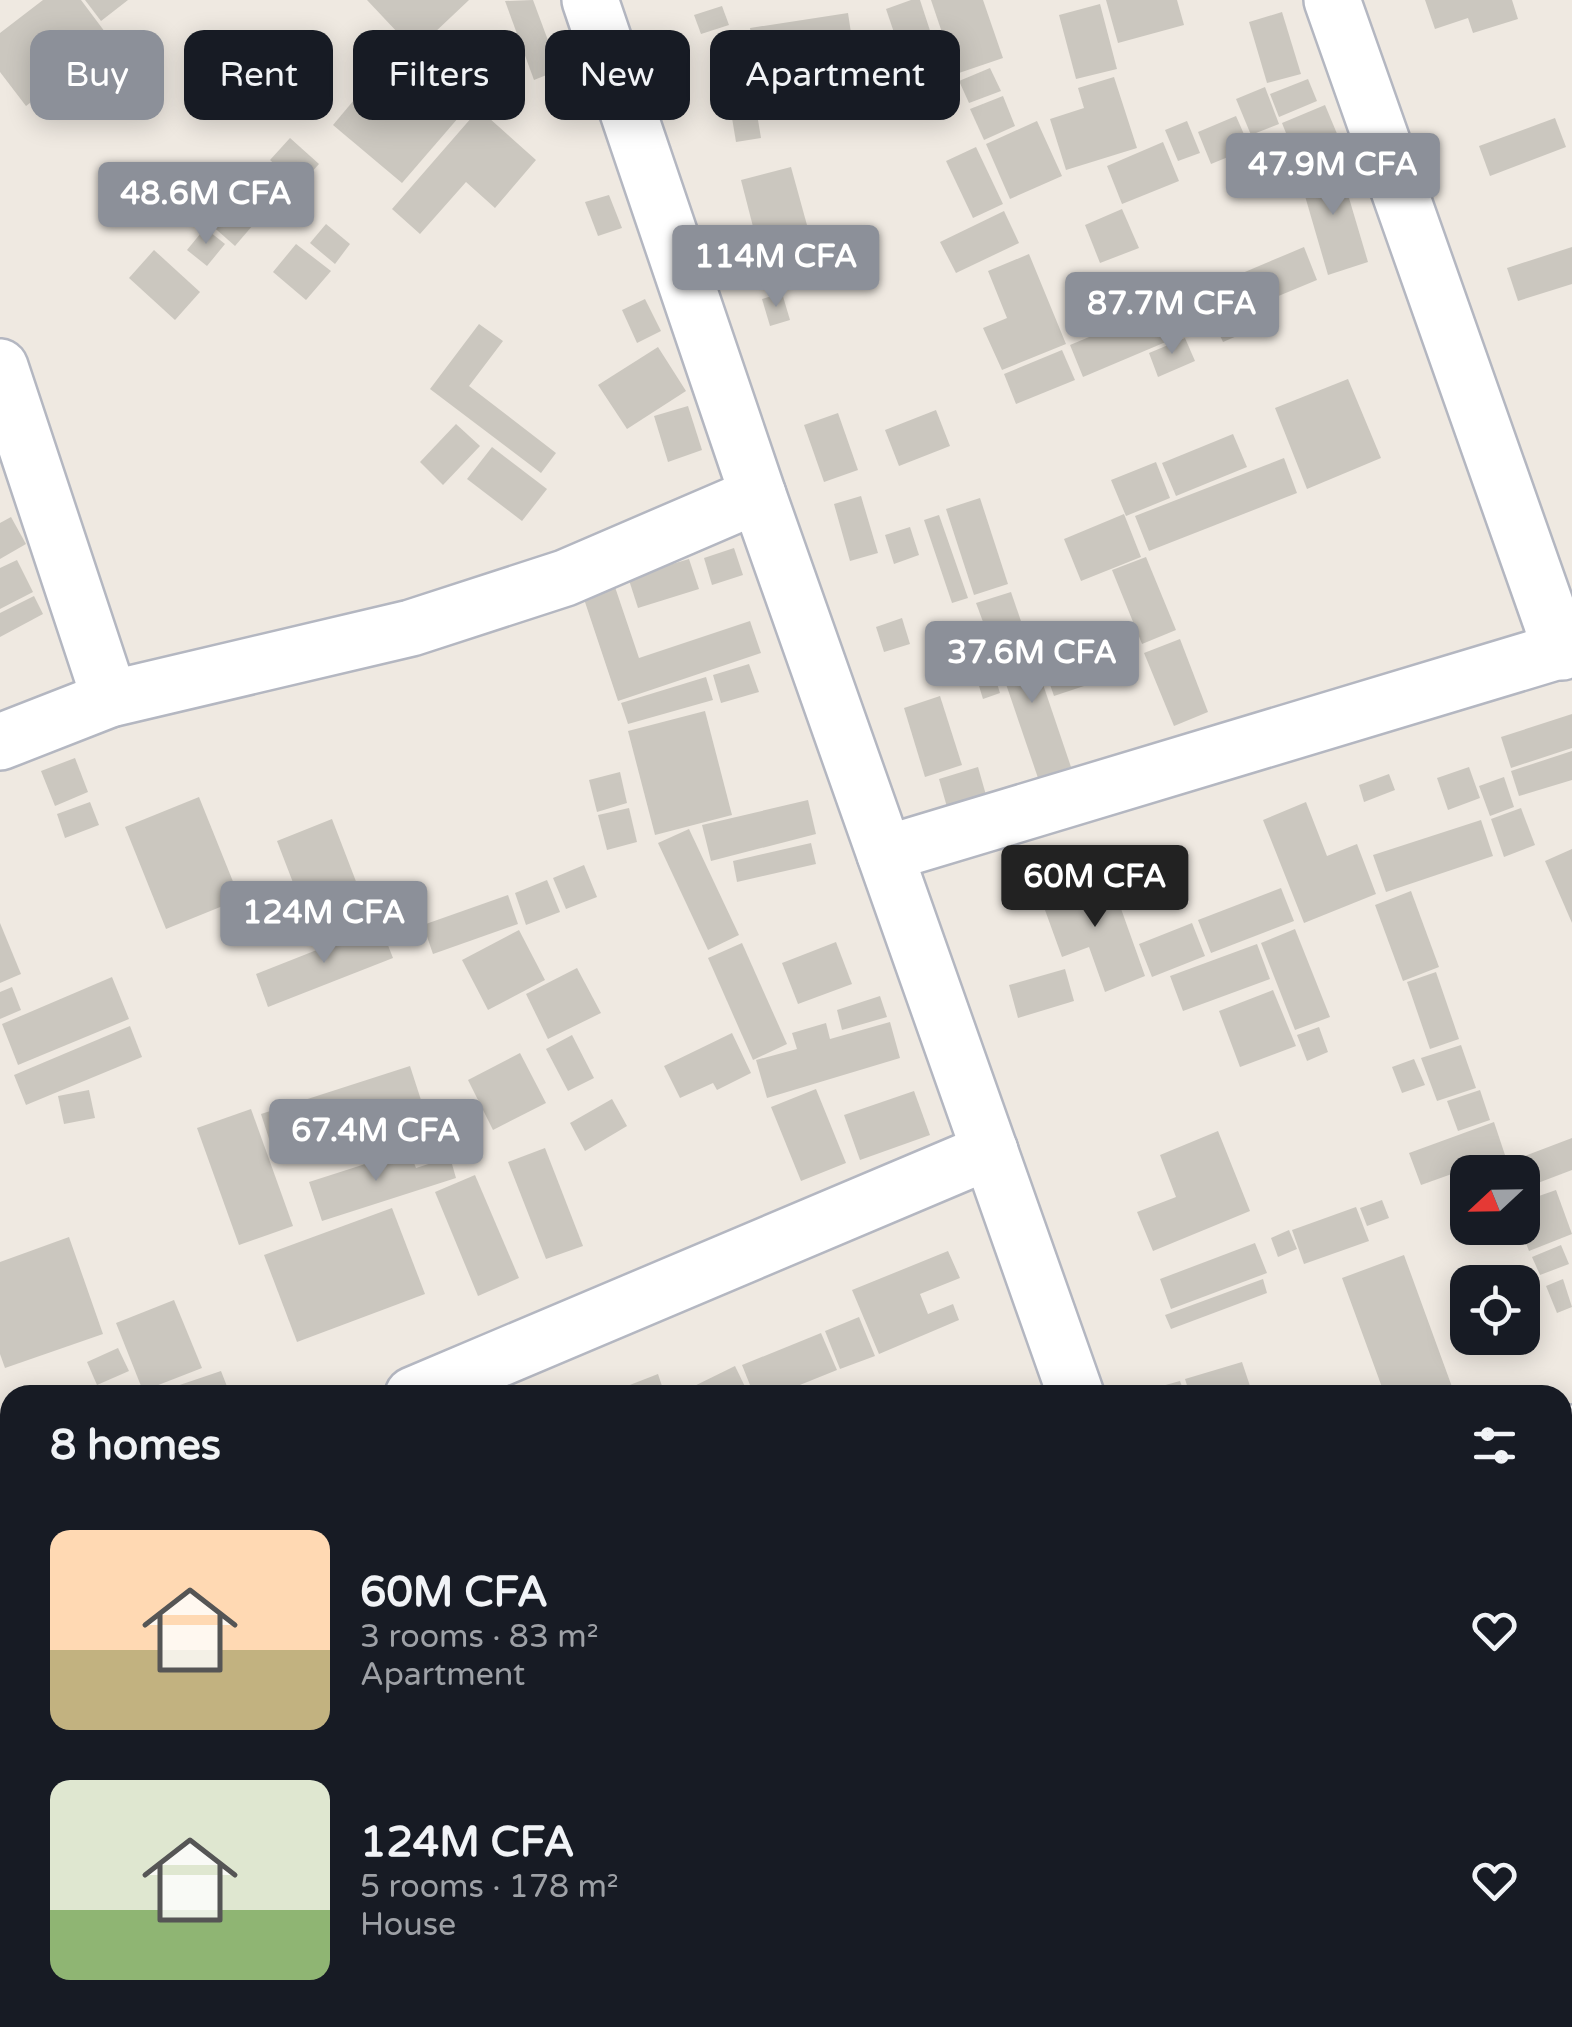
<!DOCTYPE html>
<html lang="en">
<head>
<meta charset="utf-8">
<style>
	body { margin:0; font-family:"Varela Round",sans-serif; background:#242831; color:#f1f3f6; height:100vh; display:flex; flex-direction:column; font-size:38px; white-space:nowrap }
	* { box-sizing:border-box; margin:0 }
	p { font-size:32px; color:#9ea1a6 }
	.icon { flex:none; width:55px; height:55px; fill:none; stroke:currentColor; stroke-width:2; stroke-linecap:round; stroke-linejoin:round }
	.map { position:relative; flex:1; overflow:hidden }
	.sheet { position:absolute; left:0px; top:1385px; width:1572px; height:642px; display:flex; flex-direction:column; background:#171b24; border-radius:30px 30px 0 0; box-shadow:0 5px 25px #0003 }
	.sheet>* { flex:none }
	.banner { position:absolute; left:30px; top:30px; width:1000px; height:90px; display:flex; gap:20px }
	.needle { width:65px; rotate:248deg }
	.buttons { position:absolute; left:1450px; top:1155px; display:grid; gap:20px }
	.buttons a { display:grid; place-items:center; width:90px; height:90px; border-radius:20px; background:#171b24; box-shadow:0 5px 25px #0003; font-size:50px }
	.price { position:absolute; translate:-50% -85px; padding:0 22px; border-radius:10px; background:#8c9099; color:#fff; font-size:32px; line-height:65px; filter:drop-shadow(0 2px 5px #0008) }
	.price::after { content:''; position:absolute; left:50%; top:60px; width:30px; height:22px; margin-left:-15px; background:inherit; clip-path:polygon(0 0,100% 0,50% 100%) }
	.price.current { background:#222; color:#fff }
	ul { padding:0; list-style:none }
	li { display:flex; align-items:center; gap:30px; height:250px; padding:0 50px }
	li span { display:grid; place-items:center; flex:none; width:280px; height:200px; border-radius:20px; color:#555 }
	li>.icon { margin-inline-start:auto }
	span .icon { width:120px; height:120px; fill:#fffc; stroke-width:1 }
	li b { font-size:42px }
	h2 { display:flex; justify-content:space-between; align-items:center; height:120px; padding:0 50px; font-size:42px }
	.tag { padding:0 35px; border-radius:20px; background:#171b24; box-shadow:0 5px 25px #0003; font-size:35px; line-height:90px }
	.tag.current { background:#8c9099; color:#fff }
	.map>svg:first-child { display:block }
	.water { fill:url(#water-rules) }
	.building { fill:#cbc7bf }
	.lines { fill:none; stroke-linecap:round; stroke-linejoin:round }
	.minor-casing { stroke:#b4b7c1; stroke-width:60 }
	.minor { stroke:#fff; stroke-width:55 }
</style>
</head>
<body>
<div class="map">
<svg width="1572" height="2027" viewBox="0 0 1572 2027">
	<defs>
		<pattern id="water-rules" width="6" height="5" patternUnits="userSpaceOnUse" patternTransform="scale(2.5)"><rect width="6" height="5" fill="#75cff0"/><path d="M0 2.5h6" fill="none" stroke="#66b2ce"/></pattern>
	</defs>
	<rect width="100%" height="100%" fill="#efe9e1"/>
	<!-- water -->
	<polygon class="water" points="10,1562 10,2018 624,2018 627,2027 0,2027 0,1564"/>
	<!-- building -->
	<g class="building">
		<polygon points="43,0 81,0 108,36 72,64 68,58 47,71 56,83 26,106 0,72 0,33"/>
		<polygon points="85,0 128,0 101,21"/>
		<polygon points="367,0 469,0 415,51"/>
		<polygon points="533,0 559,70 534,80 505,1"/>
		<polygon points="911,0 920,0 938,55 905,65 886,9"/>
		<polygon points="931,0 983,0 1003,58 956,74"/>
		<polygon points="1106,0 1177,0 1184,25 1118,43"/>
		<polygon points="1425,0 1512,0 1518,19 1473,33 1468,18 1435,29"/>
		<polygon points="1100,4 1117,69 1076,79 1059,15"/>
		<polygon points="722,6 729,25 701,34 694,15"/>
		<polygon points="1282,12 1301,74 1267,83 1249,22"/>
		<polygon points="848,13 855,59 780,71 783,91 760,96 750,28"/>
		<polygon points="396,50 465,110 402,183 333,125"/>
		<polygon points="990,68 1001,91 969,103 959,81"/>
		<polygon points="1114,77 1137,148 1066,170 1050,119 1084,108 1078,88"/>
		<polygon points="1308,79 1317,101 1279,117 1270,94"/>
		<polygon points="1265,87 1279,124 1251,135 1236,99"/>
		<polygon points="1003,96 1015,126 984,140 970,109"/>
		<polygon points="755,102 761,138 736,142 730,106"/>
		<polygon points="1325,105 1343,148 1299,166 1282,123"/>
		<polygon points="479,109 536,160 495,208 466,182 420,234 392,209"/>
		<polygon points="1236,116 1250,148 1211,164 1198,132"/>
		<polygon points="1555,118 1566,147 1490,176 1479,146"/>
		<polygon points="1037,121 1062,176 1010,199 986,144"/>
		<polygon points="1187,121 1200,153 1178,161 1165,130"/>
		<polygon points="290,138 319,164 299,186 270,160"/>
		<polygon points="1163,142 1179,181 1122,204 1107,166"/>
		<polygon points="976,147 1003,204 973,218 946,161"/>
		<polygon points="1338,161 1368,262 1328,275 1298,172"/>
		<polygon points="269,165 295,187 276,209 251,187"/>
		<polygon points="791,167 810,236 759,250 741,180"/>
		<polygon points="237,189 264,212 235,246 209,223"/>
		<polygon points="609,195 622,228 598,236 585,202"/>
		<polygon points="1122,209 1139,248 1100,263 1085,225"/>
		<polygon points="1004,211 1019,243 956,273 940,242"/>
		<polygon points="326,224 350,244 335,264 310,243"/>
		<polygon points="205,228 225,244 207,266 187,250"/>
		<polygon points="296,244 331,271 306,300 273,272"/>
		<polygon points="1304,247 1317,280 1194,331 1181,299"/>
		<polygon points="1572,247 1572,284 1518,301 1507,268"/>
		<polygon points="154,250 200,292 175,320 129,278"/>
		<polygon points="1029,254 1066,344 1002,370 983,328 1007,318 988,271"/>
		<polygon points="782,293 790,320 770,326 762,299"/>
		<polygon points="645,299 661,331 637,343 622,310"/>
		<polygon points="1175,301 1187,333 1083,377 1070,345"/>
		<polygon points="1254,311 1260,326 1223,342 1216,327"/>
		<polygon points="479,324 503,341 469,386 556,453 541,473 430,389"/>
		<polygon points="1185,338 1195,361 1158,377 1149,353"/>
		<polygon points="658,347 686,391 627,429 598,385"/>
		<polygon points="1062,350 1075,380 1016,404 1004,374"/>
		<polygon points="1348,379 1381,458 1307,489 1275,408"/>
		<polygon points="688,406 702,450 668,462 654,416"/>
		<polygon points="936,410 950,446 899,466 885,430"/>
		<polygon points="838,413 858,470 824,482 804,425"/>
		<polygon points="456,424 480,446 443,485 420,462"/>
		<polygon points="1233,434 1247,467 1176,496 1162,463"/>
		<polygon points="492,447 547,489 522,521 467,479"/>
		<polygon points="1284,458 1297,493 1149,551 1135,516"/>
		<polygon points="1156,462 1170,498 1126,516 1111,480"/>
		<polygon points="861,496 878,553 850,561 834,504"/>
		<polygon points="980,498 1008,584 974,595 946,509"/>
		<polygon points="1124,514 1141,557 1081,581 1064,539"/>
		<polygon points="939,515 968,598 952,603 924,520"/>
		<polygon points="11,517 26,544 0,559 0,523"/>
		<polygon points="910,527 919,555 894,564 885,535"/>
		<polygon points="734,548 743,575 712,585 704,558"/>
		<polygon points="1146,557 1176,630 1142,644 1112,570"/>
		<polygon points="689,559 699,589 638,608 628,577"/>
		<polygon points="17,560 33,592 0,609 0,568"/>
		<polygon points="615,587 639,658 750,621 761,653 618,701 583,596"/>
		<polygon points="1011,592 1023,627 989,638 976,603"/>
		<polygon points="34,596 43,614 0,637 0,613"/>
		<polygon points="902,618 910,644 884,652 876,627"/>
		<polygon points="1026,634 1071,767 1038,778 993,646"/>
		<polygon points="1180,639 1208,712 1174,726 1144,653"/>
		<polygon points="1070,646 1084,686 1054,696 1040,656"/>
		<polygon points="988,655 1000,693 983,699 971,660"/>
		<polygon points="749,664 759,692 721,703 713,675"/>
		<polygon points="706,677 713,700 628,724 621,703"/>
		<polygon points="940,696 962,765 925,777 904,708"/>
		<polygon points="705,711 732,815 655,835 628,731"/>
		<polygon points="1572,714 1572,748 1511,768 1501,737"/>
		<polygon points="1572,751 1572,780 1519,796 1511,771"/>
		<polygon points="75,758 88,792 55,806 41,771"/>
		<polygon points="978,767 988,802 949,814 939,779"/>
		<polygon points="1469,767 1480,798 1448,810 1437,778"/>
		<polygon points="620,772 627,803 597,812 589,780"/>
		<polygon points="1389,774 1395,790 1364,802 1359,785"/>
		<polygon points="1504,777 1514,807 1490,816 1479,786"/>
		<polygon points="199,797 240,899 166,929 125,827"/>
		<polygon points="808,800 816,834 711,861 702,825"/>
		<polygon points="90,802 99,825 65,838 57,814"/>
		<polygon points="1306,802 1327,856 1357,844 1376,894 1304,923 1263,820"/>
		<polygon points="629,808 637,842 607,850 598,815"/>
		<polygon points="1521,808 1535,845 1504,857 1491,819"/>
		<polygon points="332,819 357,884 302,906 277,841"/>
		<polygon points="1481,820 1493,856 1386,892 1373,855"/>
		<polygon points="689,829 739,935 708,950 658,843"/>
		<polygon points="811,843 816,864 737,882 733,861"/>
		<polygon points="1572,849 1572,923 1545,861"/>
		<polygon points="584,865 597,897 566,909 553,878"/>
		<polygon points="1109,875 1145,976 1105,992 1089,947 1062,957 1041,899"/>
		<polygon points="547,880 560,912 526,925 515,893"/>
		<polygon points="1281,888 1294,921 1211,953 1198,920"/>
		<polygon points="1411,891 1439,967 1403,981 1375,905"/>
		<polygon points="508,895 518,924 433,954 423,925"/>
		<polygon points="361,898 371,921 319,942 310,917"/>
		<polygon points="0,923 21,974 0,983"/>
		<polygon points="1192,923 1205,956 1152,977 1139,944"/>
		<polygon points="380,925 393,958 268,1007 256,974"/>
		<polygon points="1295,929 1330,1017 1295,1030 1261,943"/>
		<polygon points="519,930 545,980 488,1010 462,960"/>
		<polygon points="836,942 852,984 798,1004 782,963"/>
		<polygon points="742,943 787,1044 753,1060 708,958"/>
		<polygon points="1257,944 1270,979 1183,1011 1170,976"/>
		<polygon points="577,968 601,1013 548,1039 526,994"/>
		<polygon points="1065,969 1074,1001 1018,1018 1009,985"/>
		<polygon points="1436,972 1459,1039 1430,1049 1407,982"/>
		<polygon points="112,977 129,1019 18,1065 2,1024"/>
		<polygon points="12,987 21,1010 0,1019 0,992"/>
		<polygon points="1273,990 1296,1046 1240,1067 1219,1011"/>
		<polygon points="880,996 887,1017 842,1030 837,1010"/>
		<polygon points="890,1022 900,1058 767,1098 756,1060 797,1049 792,1033 826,1023 830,1039"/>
		<polygon points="130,1026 142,1057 26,1105 14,1075"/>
		<polygon points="1319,1027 1328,1052 1307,1061 1297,1035"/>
		<polygon points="732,1033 751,1073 717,1090 713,1083 680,1098 664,1066"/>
		<polygon points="572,1035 594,1078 568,1091 546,1049"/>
		<polygon points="1461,1045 1476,1088 1437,1101 1421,1058"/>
		<polygon points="520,1053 546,1103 493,1130 468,1080"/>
		<polygon points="1414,1059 1425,1085 1402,1093 1392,1067"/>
		<polygon points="410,1066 421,1100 272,1148 261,1114"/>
		<polygon points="816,1089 846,1163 801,1181 771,1107"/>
		<polygon points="89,1090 95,1118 64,1124 58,1096"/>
		<polygon points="1480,1090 1490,1120 1458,1131 1447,1101"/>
		<polygon points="914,1091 930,1135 860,1160 844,1115"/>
		<polygon points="612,1099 627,1126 585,1151 570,1123"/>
		<polygon points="251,1109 293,1226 239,1245 197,1128"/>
		<polygon points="1494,1122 1505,1155 1421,1185 1409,1153"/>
		<polygon points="1218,1131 1250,1211 1153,1251 1137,1212 1176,1197 1160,1155"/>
		<polygon points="1572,1138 1572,1170 1522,1189 1522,1172 1498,1172 1496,1167"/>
		<polygon points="545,1148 583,1246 546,1259 508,1162"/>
		<polygon points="409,1150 416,1168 450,1157 456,1178 322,1221 309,1182"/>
		<polygon points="475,1175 519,1278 478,1296 435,1192"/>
		<polygon points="1556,1190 1572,1234 1529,1251 1520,1228 1522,1202"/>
		<polygon points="1382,1200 1389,1218 1367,1226 1360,1208"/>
		<polygon points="1356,1207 1369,1241 1304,1264 1292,1230"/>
		<polygon points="392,1208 425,1294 297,1342 264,1255"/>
		<polygon points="1289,1230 1297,1249 1278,1257 1271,1238"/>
		<polygon points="69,1237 103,1334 5,1368 0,1354 0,1262"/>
		<polygon points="1255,1243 1267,1273 1171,1309 1160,1279"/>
		<polygon points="1561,1245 1569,1264 1540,1275 1532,1257"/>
		<polygon points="948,1251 960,1278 920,1294 928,1314 953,1304 959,1320 879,1354 852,1290"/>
		<polygon points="1404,1255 1455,1395 1370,1395 1383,1390 1342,1278"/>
		<polygon points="1263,1279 1267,1293 1171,1329 1165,1315"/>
		<polygon points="1563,1279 1572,1307 1557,1313 1546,1286"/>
		<polygon points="174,1300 202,1368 143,1391 116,1323"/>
		<polygon points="859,1317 875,1356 840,1369 825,1331"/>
		<polygon points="821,1333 837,1370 775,1395 754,1395 742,1365"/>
		<polygon points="118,1348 129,1371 97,1385 87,1362"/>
		<polygon points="1242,1362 1251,1389 1231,1395 1190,1395 1185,1379"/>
		<polygon points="735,1366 749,1395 676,1395"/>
		<polygon points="221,1371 228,1389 210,1395 150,1395"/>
		<polygon points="658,1374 665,1395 604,1395"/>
		<polygon points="1180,1381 1185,1395 1153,1395 1151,1389"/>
		<polygon points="1572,1562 1572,1589 1562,1593 1562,1566"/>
		<polygon points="967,2018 1001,2018 1005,2027 966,2027 963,2019"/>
		<polygon points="1008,2018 1045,2018 1049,2027 1011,2027"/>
		<polygon points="1373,2018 1405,2018 1409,2027 1377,2027"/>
		<polygon points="1449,2018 1491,2018 1494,2027 1452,2027"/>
	</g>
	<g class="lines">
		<!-- minor casing -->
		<g class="minor-casing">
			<g id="minor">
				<polyline points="590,0 758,495 1076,1395"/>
				<polyline points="1332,0 1562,652"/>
				<polyline points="0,367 110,699"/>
				<polyline points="0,742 110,699 411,628 565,578 758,495"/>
				<polyline points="885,854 1572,647"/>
				<polyline points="413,1395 990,1151"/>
				<polyline points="1562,1437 1572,1433"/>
				<polyline points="0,1547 10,1544"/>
				<polyline points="642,2018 645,2027"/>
				<polyline points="1304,2018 1308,2027"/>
			</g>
		</g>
		<!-- minor -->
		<use href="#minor" class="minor"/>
	</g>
</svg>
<div class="buttons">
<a><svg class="needle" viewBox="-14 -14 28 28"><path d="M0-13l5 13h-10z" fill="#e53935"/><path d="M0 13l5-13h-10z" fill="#9ea1a6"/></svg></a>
<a><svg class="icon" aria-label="locate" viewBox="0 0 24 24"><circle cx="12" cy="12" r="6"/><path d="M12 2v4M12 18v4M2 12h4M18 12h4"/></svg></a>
</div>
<b class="price" style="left:1333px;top:218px">47.9M CFA</b>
<b class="price" style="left:206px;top:247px">48.6M CFA</b>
<b class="price" style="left:776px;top:310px">114M CFA</b>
<b class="price" style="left:1172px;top:357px">87.7M CFA</b>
<b class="price" style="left:1032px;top:706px">37.6M CFA</b>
<b class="price current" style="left:1095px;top:930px">60M CFA</b>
<b class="price" style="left:324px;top:966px">124M CFA</b>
<b class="price" style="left:376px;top:1184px">67.4M CFA</b>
<div class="banner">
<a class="tag current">Buy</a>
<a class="tag">Rent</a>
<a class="tag">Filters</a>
<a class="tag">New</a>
<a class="tag">Apartment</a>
</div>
<section class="sheet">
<h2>8 homes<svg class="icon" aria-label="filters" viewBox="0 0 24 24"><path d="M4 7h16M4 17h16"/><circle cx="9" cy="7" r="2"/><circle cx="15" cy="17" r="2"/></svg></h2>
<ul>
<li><span style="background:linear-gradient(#ffd9b3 60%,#c2b280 0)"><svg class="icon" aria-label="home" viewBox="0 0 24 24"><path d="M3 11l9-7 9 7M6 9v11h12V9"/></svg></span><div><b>60M CFA</b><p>3 rooms · 83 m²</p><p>Apartment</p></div><svg class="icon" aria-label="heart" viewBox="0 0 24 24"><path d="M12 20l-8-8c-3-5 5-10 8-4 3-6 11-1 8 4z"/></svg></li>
<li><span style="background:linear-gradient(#dfe7d0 65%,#8fb573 0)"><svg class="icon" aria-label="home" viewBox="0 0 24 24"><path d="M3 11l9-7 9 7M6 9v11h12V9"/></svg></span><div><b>124M CFA</b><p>5 rooms · 178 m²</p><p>House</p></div><svg class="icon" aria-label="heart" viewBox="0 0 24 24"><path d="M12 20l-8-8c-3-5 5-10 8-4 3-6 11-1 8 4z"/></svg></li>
</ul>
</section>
</div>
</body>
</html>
